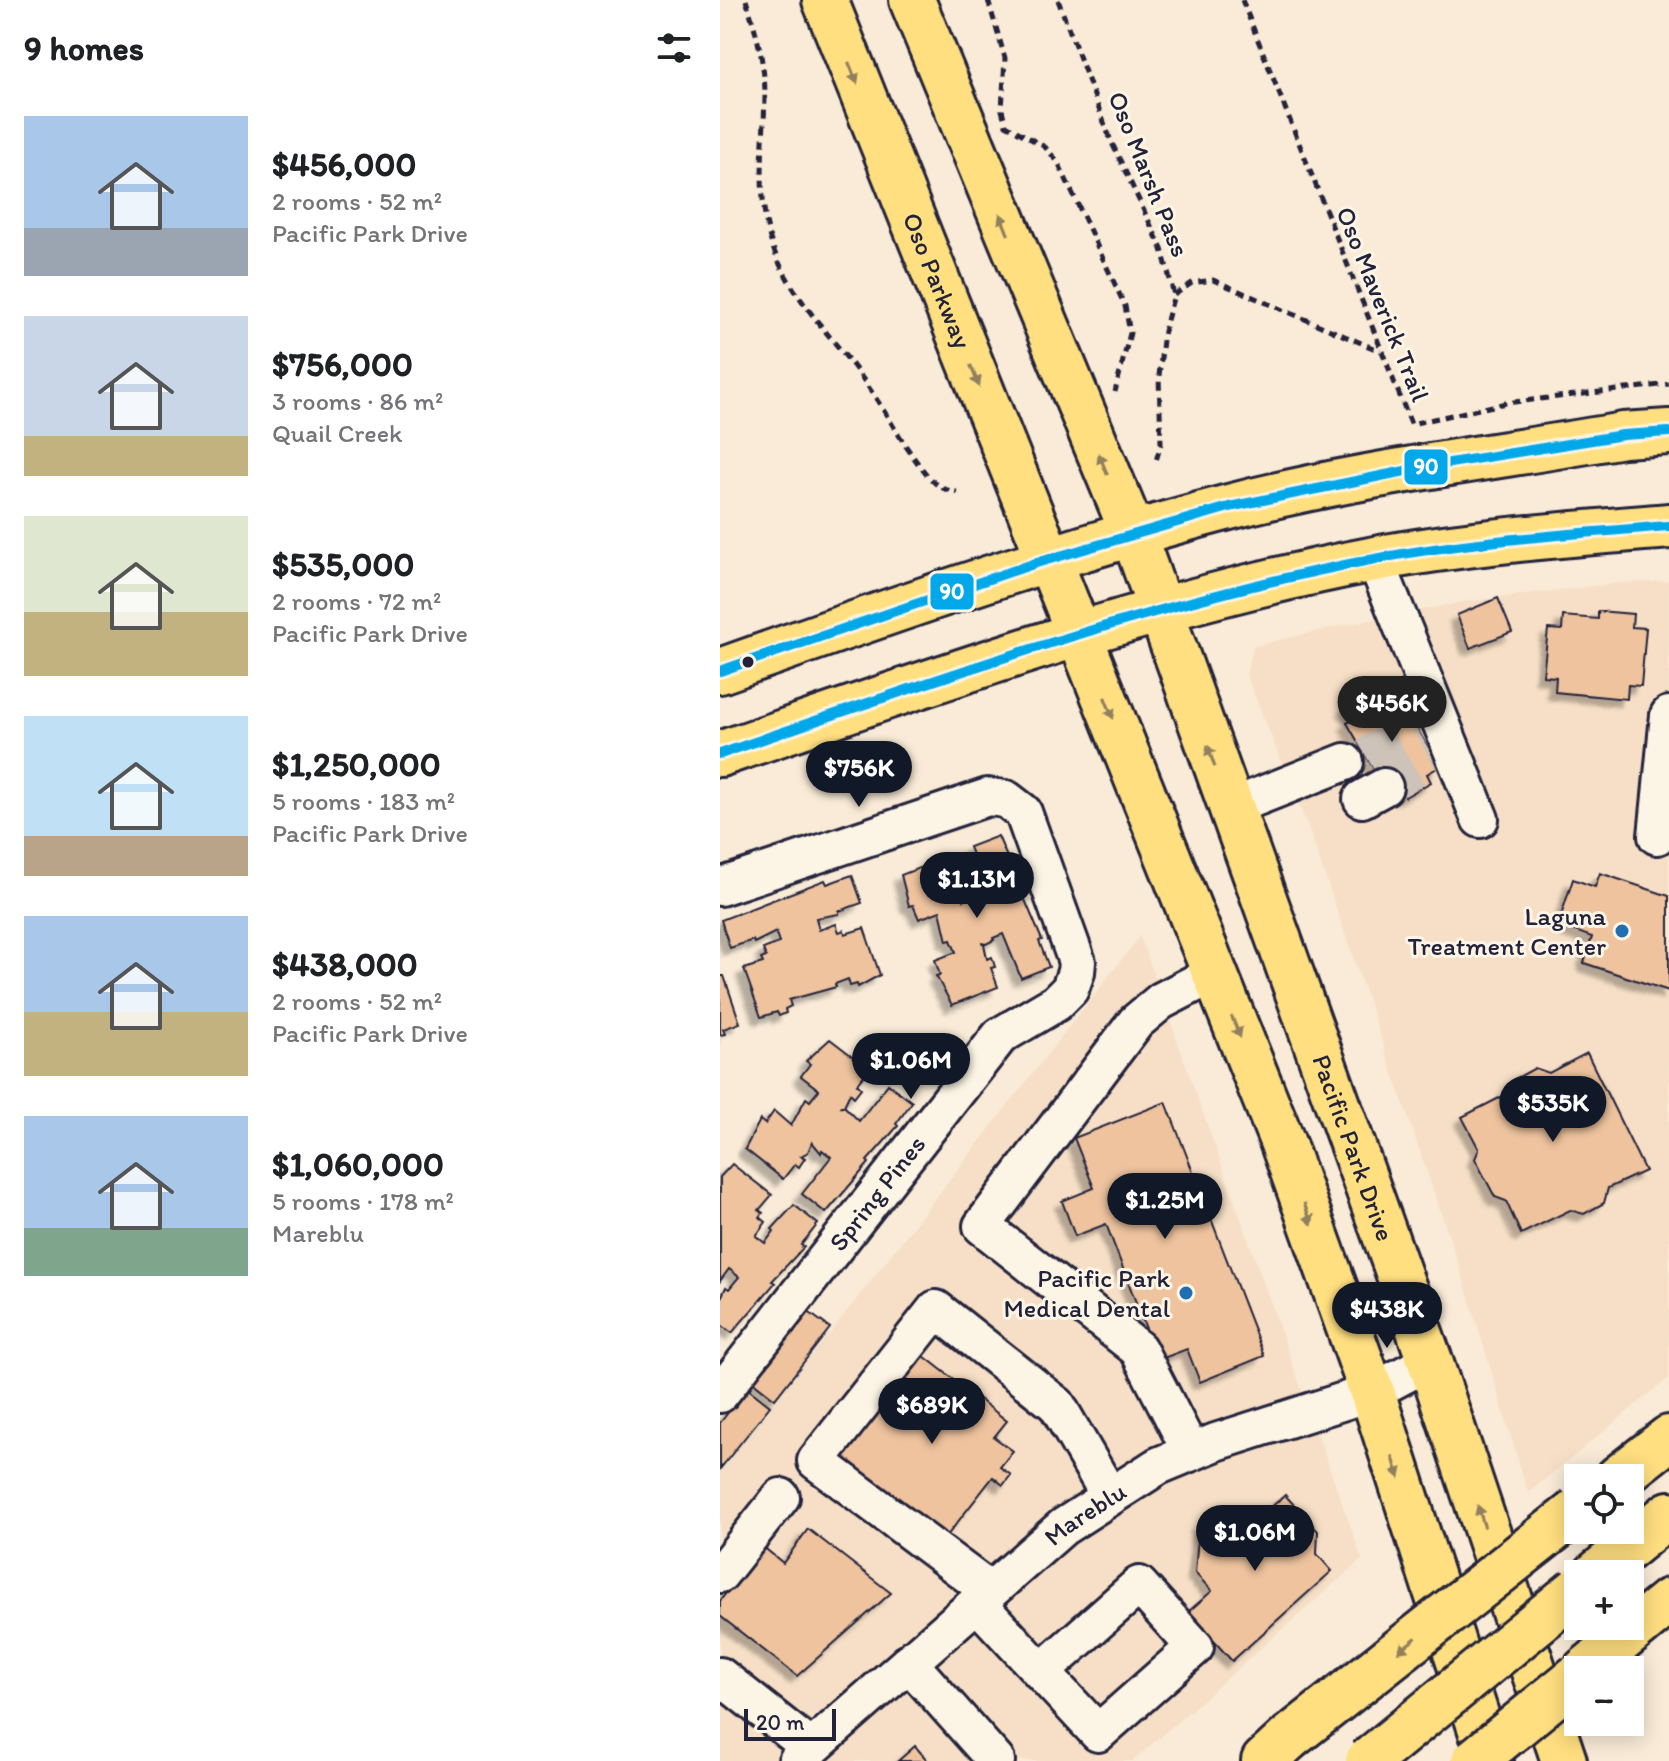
<!DOCTYPE html>
<html lang="en">
<head>
<meta charset="utf-8">
<style>
	body { margin:0; font-family:Itim,sans-serif; background:#f2f2f2; color:#202124; height:100vh; display:flex; flex-direction:column; font-size:30px; white-space:nowrap }
	* { box-sizing:border-box; margin:0 }
	p { font-size:26px; color:#757577 }
	.icon { flex:none; width:44px; height:44px; fill:none; stroke:currentColor; stroke-width:2; stroke-linecap:round; stroke-linejoin:round }
	.map { position:relative; flex:1; overflow:hidden }
	.details { display:flex; flex-direction:column; background:#fff; width:720px }
	.details>* { flex:none }
	.tools { position:absolute; left:844px; top:1464px; display:grid; gap:16px }
	.tools a { display:grid; place-items:center; width:80px; height:80px; border-radius:0px; background:#fff; box-shadow:0 4px 20px #0003; font-size:40px }
	.scale { position:absolute; left:24px; bottom:20px; width:92px; box-sizing:border-box; padding-left:8px; border:4px solid #22223b; border-top:0; font-size:22px; line-height:28px; white-space:nowrap; color:#22223b; -webkit-text-stroke:6px #fcf5e5; paint-order:stroke }
	.price { position:absolute; translate:-50% -68px; padding:0 18px; border-radius:28px; background:#111827; color:#fff; font-size:26px; line-height:52px; filter:drop-shadow(0 2px 4px #0008) }
	.price::after { content:''; position:absolute; left:50%; top:48px; width:24px; height:18px; margin-left:-12px; background:inherit; clip-path:polygon(0 0,100% 0,50% 100%) }
	.price.active { background:#222; color:#fff }
	ul { padding:0; list-style:none }
	li { display:flex; align-items:center; gap:24px; height:200px; padding:0 24px }
	li span { display:grid; place-items:center; flex:none; width:224px; height:160px; border-radius:0px; color:#555 }
	li>.icon { margin-inline-start:auto }
	span .icon { width:96px; height:96px; fill:#fffc; stroke-width:1 }
	li b { font-size:34px }
	h2 { display:flex; justify-content:space-between; align-items:center; height:96px; padding:0 24px; font-size:34px }
	main { display:flex; flex:1; min-height:0 }
	.map>svg:first-child { display:block }
	.built { fill:#f6dfc6 }
	.building { fill:#eec39e; stroke:#22223b; stroke-width:2; filter:url(#shadow) }
	.lines { fill:none; stroke-linecap:round; stroke-linejoin:round }
	.minor-tunnel { stroke:#cec3b8; stroke-width:36; stroke-dasharray:36 18; stroke-linecap:butt }
	.minor-casing { stroke:#22223b; stroke-width:42 }
	.major-casing { stroke:#22223b; stroke-width:50 }
	.highway-casing { stroke:#22223b; stroke-width:50 }
	.path { stroke:#22223b; stroke-width:5; stroke-dasharray:8 6; stroke-linecap:butt }
	.minor { stroke:#fcf5e5; stroke-width:36 }
	.major { stroke:#ffdf80; stroke-width:44 }
	.highway { stroke:#ffdf80; stroke-width:44 }
	.highway-bridge-casing { stroke:#22223b; stroke-width:50; stroke-linecap:butt }
	.highway-bridge { stroke:#ffdf80; stroke-width:44 }
	.bus-1-casing { stroke:#fcf5e5; stroke-width:16 }
	.bus-1 { stroke:#02a8e9; stroke-width:10 }
	.oneway { fill:#90805e }
	.bus-dot { fill:#22223b; stroke:#fcf5e5; stroke-width:3 }
	.poi-dot { fill:#1f6fb2; stroke:#fcf5e5; stroke-width:3 }
	.labels { text-anchor:middle; dominant-baseline:central; stroke-width:6; stroke-linejoin:round; paint-order:stroke }
	.street-label { font-size:26px; fill:#22223b; stroke:#fcf5e5 }
	.poi-label { font-size:26px; fill:#22223b; stroke:#fcf5e5; text-anchor:end }
	.line-badge { stroke:#fcf5e5; stroke-width:3 }
	.badge-label { font-size:22px; text-anchor:middle; font-weight:bold; fill:#fff }
</style>
</head>
<body>
<main>
<section class="details">
<h2>9 homes<svg class="icon" aria-label="filters" viewBox="0 0 24 24"><path d="M4 7h16M4 17h16"/><circle cx="9" cy="7" r="2"/><circle cx="15" cy="17" r="2"/></svg></h2>
<ul>
<li><span style="background:linear-gradient(#a9c7e8 70%,#9aa5b1 0)"><svg class="icon" aria-label="home" viewBox="0 0 24 24"><path d="M3 11l9-7 9 7M6 9v11h12V9"/></svg></span><div><b>$456,000</b><p>2 rooms · 52 m²</p><p>Pacific Park Drive</p></div></li>
<li><span style="background:linear-gradient(#c9d6e8 75%,#c2b280 0)"><svg class="icon" aria-label="home" viewBox="0 0 24 24"><path d="M3 11l9-7 9 7M6 9v11h12V9"/></svg></span><div><b>$756,000</b><p>3 rooms · 86 m²</p><p>Quail Creek</p></div></li>
<li><span style="background:linear-gradient(#dfe7d0 60%,#c2b280 0)"><svg class="icon" aria-label="home" viewBox="0 0 24 24"><path d="M3 11l9-7 9 7M6 9v11h12V9"/></svg></span><div><b>$535,000</b><p>2 rooms · 72 m²</p><p>Pacific Park Drive</p></div></li>
<li><span style="background:linear-gradient(#bfe0f5 75%,#b9a48a 0)"><svg class="icon" aria-label="home" viewBox="0 0 24 24"><path d="M3 11l9-7 9 7M6 9v11h12V9"/></svg></span><div><b>$1,250,000</b><p>5 rooms · 183 m²</p><p>Pacific Park Drive</p></div></li>
<li><span style="background:linear-gradient(#a9c7e8 60%,#c2b280 0)"><svg class="icon" aria-label="home" viewBox="0 0 24 24"><path d="M3 11l9-7 9 7M6 9v11h12V9"/></svg></span><div><b>$438,000</b><p>2 rooms · 52 m²</p><p>Pacific Park Drive</p></div></li>
<li><span style="background:linear-gradient(#a9c7e8 70%,#7fa58c 0)"><svg class="icon" aria-label="home" viewBox="0 0 24 24"><path d="M3 11l9-7 9 7M6 9v11h12V9"/></svg></span><div><b>$1,060,000</b><p>5 rooms · 178 m²</p><p>Mareblu</p></div></li>
</ul>
</section>
<div class="map">
<svg width="949" height="1761" viewBox="0 0 949 1761">
	<defs>
		<filter id="shadow"><feDropShadow dx="-7" dy="7" stdDeviation="2" flood-color="#0004"/></filter>
	</defs>
	<rect width="100%" height="100%" fill="#f9ebd7"/>
	<filter id="ink" filterUnits="userSpaceOnUse"><feTurbulence type="fractalNoise" baseFrequency=".0125" numOctaves="2"/><feDisplacementMap in="SourceGraphic" scale="16" xChannelSelector="R" yChannelSelector="G"/><feConvolveMatrix kernelMatrix="1 2 1 2 8 2 1 2 1" color-interpolation-filters="sRGB"/></filter>
	<g filter="url(#ink)">
		<!-- built -->
		<g class="built">
			<polygon points="949,581 949,1378 808,1493 741,1271 590,832 526,674 534,646 619,626 742,602 899,583"/>
			<polygon points="420,936 642,1559 413,1761 0,1761 0,1474"/>
		</g>
		<!-- building -->
		<g class="building">
			<polygon points="778,598 792,632 750,648 737,615"/>
			<polygon points="878,611 913,614 912,627 926,628 921,686 908,685 907,699 835,692 836,677 823,676 828,629 842,630 843,616 878,619"/>
			<polygon points="652,691 659,705 670,699 674,705 681,701 719,767 707,774 711,782 685,797 680,789 669,795 627,723 633,720 625,707"/>
			<polygon points="278,836 322,940 319,941 329,967 301,978 283,934 273,938 274,940 266,944 261,943 264,944 267,959 272,957 275,967 271,968 278,987 232,1005 216,976 220,975 215,960 236,952 231,940 227,941 220,911 199,919 193,905 189,906 181,875 227,857 234,875 239,873 243,883 238,885 240,891 244,891 244,900 255,893 257,896 267,892 249,847"/>
			<polygon points="880,873 949,896 949,991 864,963 872,937 838,925 853,879 875,887"/>
			<polygon points="132,875 142,903 119,911 119,914 96,918 99,930 116,924 119,932 124,930 125,934 144,928 160,975 138,987 137,984 130,986 128,979 115,984 116,987 69,1000 71,1006 65,1009 66,1013 59,1016 57,1012 41,1017 24,969 43,963 41,959 46,957 43,949 59,943 56,932 34,943 33,940 10,948 1,920 105,880 107,884"/>
			<polygon points="0,976 4,976 20,1023 3,1029 5,1034 0,1035"/>
			<polygon points="110,1039 149,1069 137,1084 141,1088 134,1097 130,1093 124,1106 120,1106 125,1107 139,1121 168,1084 192,1102 176,1124 178,1126 147,1161 149,1163 106,1213 82,1194 111,1157 102,1150 101,1153 92,1142 88,1152 81,1156 85,1158 79,1167 75,1164 63,1179 25,1149 40,1120 45,1124 54,1111 71,1126 86,1098 90,1101 99,1090 81,1076 90,1064 86,1061"/>
			<polygon points="867,1053 925,1171 888,1188 884,1203 864,1214 850,1210 801,1234 786,1201 775,1197 755,1159 759,1149 742,1117 791,1092 795,1079 815,1068 829,1073"/>
			<polygon points="446,1102 544,1356 480,1382 467,1349 438,1360 386,1224 355,1236 342,1201 374,1188 354,1138"/>
			<polygon points="12,1164 52,1195 39,1210 43,1213 40,1217 46,1222 36,1236 45,1243 54,1231 52,1229 74,1205 98,1224 81,1245 84,1247 52,1281 55,1283 12,1333 0,1324 0,1300 6,1287 9,1289 19,1277 9,1269 0,1281 0,1177"/>
			<polygon points="87,1311 110,1328 55,1399 32,1381"/>
			<polygon points="200,1353 287,1421 274,1437 293,1451 280,1467 291,1475 283,1485 273,1477 226,1537 122,1456"/>
			<polygon points="27,1388 50,1406 0,1469 0,1423"/>
			<polygon points="565,1495 598,1531 597,1554 612,1571 512,1661 468,1612 492,1591 475,1573 479,1525 503,1527 523,1508 548,1510"/>
			<polygon points="88,1529 171,1593 77,1676 0,1616 0,1601 42,1546 63,1563"/>
			<polygon points="195,1746 208,1761 178,1761"/>
		</g>
		<g class="lines">
			<!-- minor-tunnel -->
			<g class="minor-tunnel">
				<polyline points="646,756 696,727"/>
				<polyline points="664,787 714,758"/>
			</g>
			<!-- minor casing -->
			<g class="minor-casing">
				<g id="minor">
					<polyline points="655,559 760,819"/>
					<polyline points="642,799 664,787"/>
					<polyline points="509,808 625,762"/>
					<polyline points="937,836 949,715"/>
					<polyline points="0,887 268,797 286,799 303,812 357,962 356,972 350,989 336,1003 280,1036 0,1394"/>
					<polyline points="471,1452 418,1349 262,1226 416,1022 441,1001 495,973"/>
					<polyline points="0,1574 61,1497"/>
					<polyline points="270,1591 96,1461 216,1309 337,1405 389,1495"/>
					<polyline points="257,1603 378,1733 475,1647 419,1585 321,1672"/>
					<polyline points="189,1663 276,1761"/>
					<polyline points="0,1676 91,1748"/>
					<path id="s1" d="M77,1761L343,1527L438,1466L496,1442L652,1392L710,1361"/>
				</g>
			</g>
			<!-- major casing -->
			<g class="major-casing">
				<g id="major">
					<path id="s2" d="M105,0L562,1141L652,1392L771,1761"/>
					<path id="s3" d="M192,0L414,536L710,1361L844,1761"/>
					<path d="M0,671C167,612 337,552 509,507C638,473 772,458 903,435L949,432"/>
					<path d="M0,754C215,680 431,602 655,559C752,541 851,534 949,526"/>
				</g>
			</g>
			<!-- highway casing -->
			<g class="highway-casing">
				<g id="highway">
					<polyline points="898,1478 949,1438"/>
					<polyline points="876,1574 949,1514"/>
					<polyline points="865,1670 949,1601"/>
					<polyline points="544,1761 569,1738"/>
				</g>
			</g>
			<!-- path -->
			<g class="path">
				<path d="M26,0C36,31 45,63 45,96C44,142 37,189 49,235C65,295 116,338 149,388C168,415 193,463 215,483C222,489 229,491 237,492"/>
				<polyline points="268,0 285,58 282,110 286,125 325,147 338,162 405,306 410,333 395,392"/>
				<polyline points="338,0 391,141 442,249 454,295 444,331 439,376 441,444 435,464"/>
				<polyline points="522,0 691,424 786,403 949,384"/>
				<polyline points="454,295 472,283 493,280 660,351"/>
			</g>
			<!-- minor -->
			<use href="#minor" class="minor"/>
			<!-- major -->
			<use href="#major" class="major"/>
			<!-- highway -->
			<use href="#highway" class="highway"/>
			<!-- highway-bridge casing -->
			<g class="highway-bridge-casing">
				<g id="highway-bridge">
					<polyline points="569,1738 858,1510"/>
					<polyline points="648,1761 858,1589"/>
					<polyline points="754,1761 858,1676"/>
				</g>
			</g>
			<!-- highway-bridge -->
			<use href="#highway-bridge" class="highway-bridge"/>
			<!-- bus-1 casing -->
			<g class="bus-1-casing">
				<g id="bus-1">
					<polyline points="0,671 316,563 509,507 705,467 903,435 949,432"/>
					<path d="M0,754C215,680 431,602 655,559C752,540 851,534 949,526"/>
				</g>
			</g>
			<!-- bus-1 -->
			<use href="#bus-1" class="bus-1"/>
		</g>
		<!-- one-way arrows -->
		<defs><path id="oneway-solid" d="M-6-.8H1V-3.2L6.5 0L1 3.2V.8H-6Z" transform="scale(2)"/></defs>
		<g class="oneway">
			<use href="#oneway-solid" transform="translate(133 73) rotate(68)"/>
			<use href="#oneway-solid" transform="translate(284 224) rotate(-112)"/>
			<use href="#oneway-solid" transform="translate(255 376) rotate(68)"/>
			<use href="#oneway-solid" transform="translate(383 464) rotate(-112)"/>
			<use href="#oneway-solid" transform="translate(389 708) rotate(68)"/>
			<use href="#oneway-solid" transform="translate(491 756) rotate(-109)"/>
			<use href="#oneway-solid" transform="translate(516 1027) rotate(68)"/>
			<use href="#oneway-solid" transform="translate(588 1214) rotate(70)"/>
			<use href="#oneway-solid" transform="translate(676 1467) rotate(72)"/>
			<use href="#oneway-solid" transform="translate(761 1516) rotate(-108)"/>
			<use href="#oneway-solid" transform="translate(687 1645) rotate(142)"/>
		</g>
	</g>
	<!-- markers -->
	<circle class="bus-dot" cx="28" cy="662" r="7"/>
	<g class="poi-dot">
		<circle cx="902" cy="931" r="8"/>
		<circle cx="466" cy="1293" r="8"/>
	</g>
	<g class="labels">
		<!-- street labels -->
		<g class="street-label">
			<text transform="translate(429 174) rotate(68)">Oso Marsh Pass</text>
			<text stroke="none"><textPath href="#s2" startOffset="302">Oso Parkway</textPath></text>
			<text transform="translate(663 304) rotate(68)">Oso Maverick Trail</text>
			<text stroke="none"><textPath href="#s3" startOffset="1230">Pacific Park Drive</textPath></text>
			<text transform="translate(157 1193) rotate(-52)">Spring Pines</text>
			<text stroke="none"><textPath href="#s1" startOffset="380">Mareblu</textPath></text>
		</g>
		<!-- poi labels -->
		<g class="poi-label">
			<text x="886" y="916">Laguna<tspan x="886" dy="30">Treatment Center</tspan></text>
			<text x="450" y="1278">Pacific Park<tspan x="450" dy="30">Medical Dental</tspan></text>
		</g>
	</g>
	<g class="line-badge">
		<rect x="683" y="448" width="46" height="38" rx="8" fill="#02a8e9"/>
		<rect x="209" y="572" width="46" height="39" rx="8" fill="#02a8e9"/>
	</g>
	<g class="badge-label">
		<text x="706" y="474">90</text>
		<text x="232" y="599">90</text>
	</g>
</svg>
<div class="tools">
<a><svg class="icon" aria-label="locate" viewBox="0 0 24 24"><circle cx="12" cy="12" r="6"/><path d="M12 2v4M12 18v4M2 12h4M18 12h4"/></svg></a>
<a>+</a>
<a>−</a>
</div>
<div class="scale">20 m</div>
<b class="price active" style="left:672px;top:744px">$456K</b>
<b class="price" style="left:139px;top:809px">$756K</b>
<b class="price" style="left:257px;top:920px">$1.13M</b>
<b class="price" style="left:191px;top:1101px">$1.06M</b>
<b class="price" style="left:833px;top:1144px">$535K</b>
<b class="price" style="left:445px;top:1241px">$1.25M</b>
<b class="price" style="left:667px;top:1350px">$438K</b>
<b class="price" style="left:212px;top:1446px">$689K</b>
<b class="price" style="left:535px;top:1573px">$1.06M</b>
</div>
</main>
</body>
</html>
